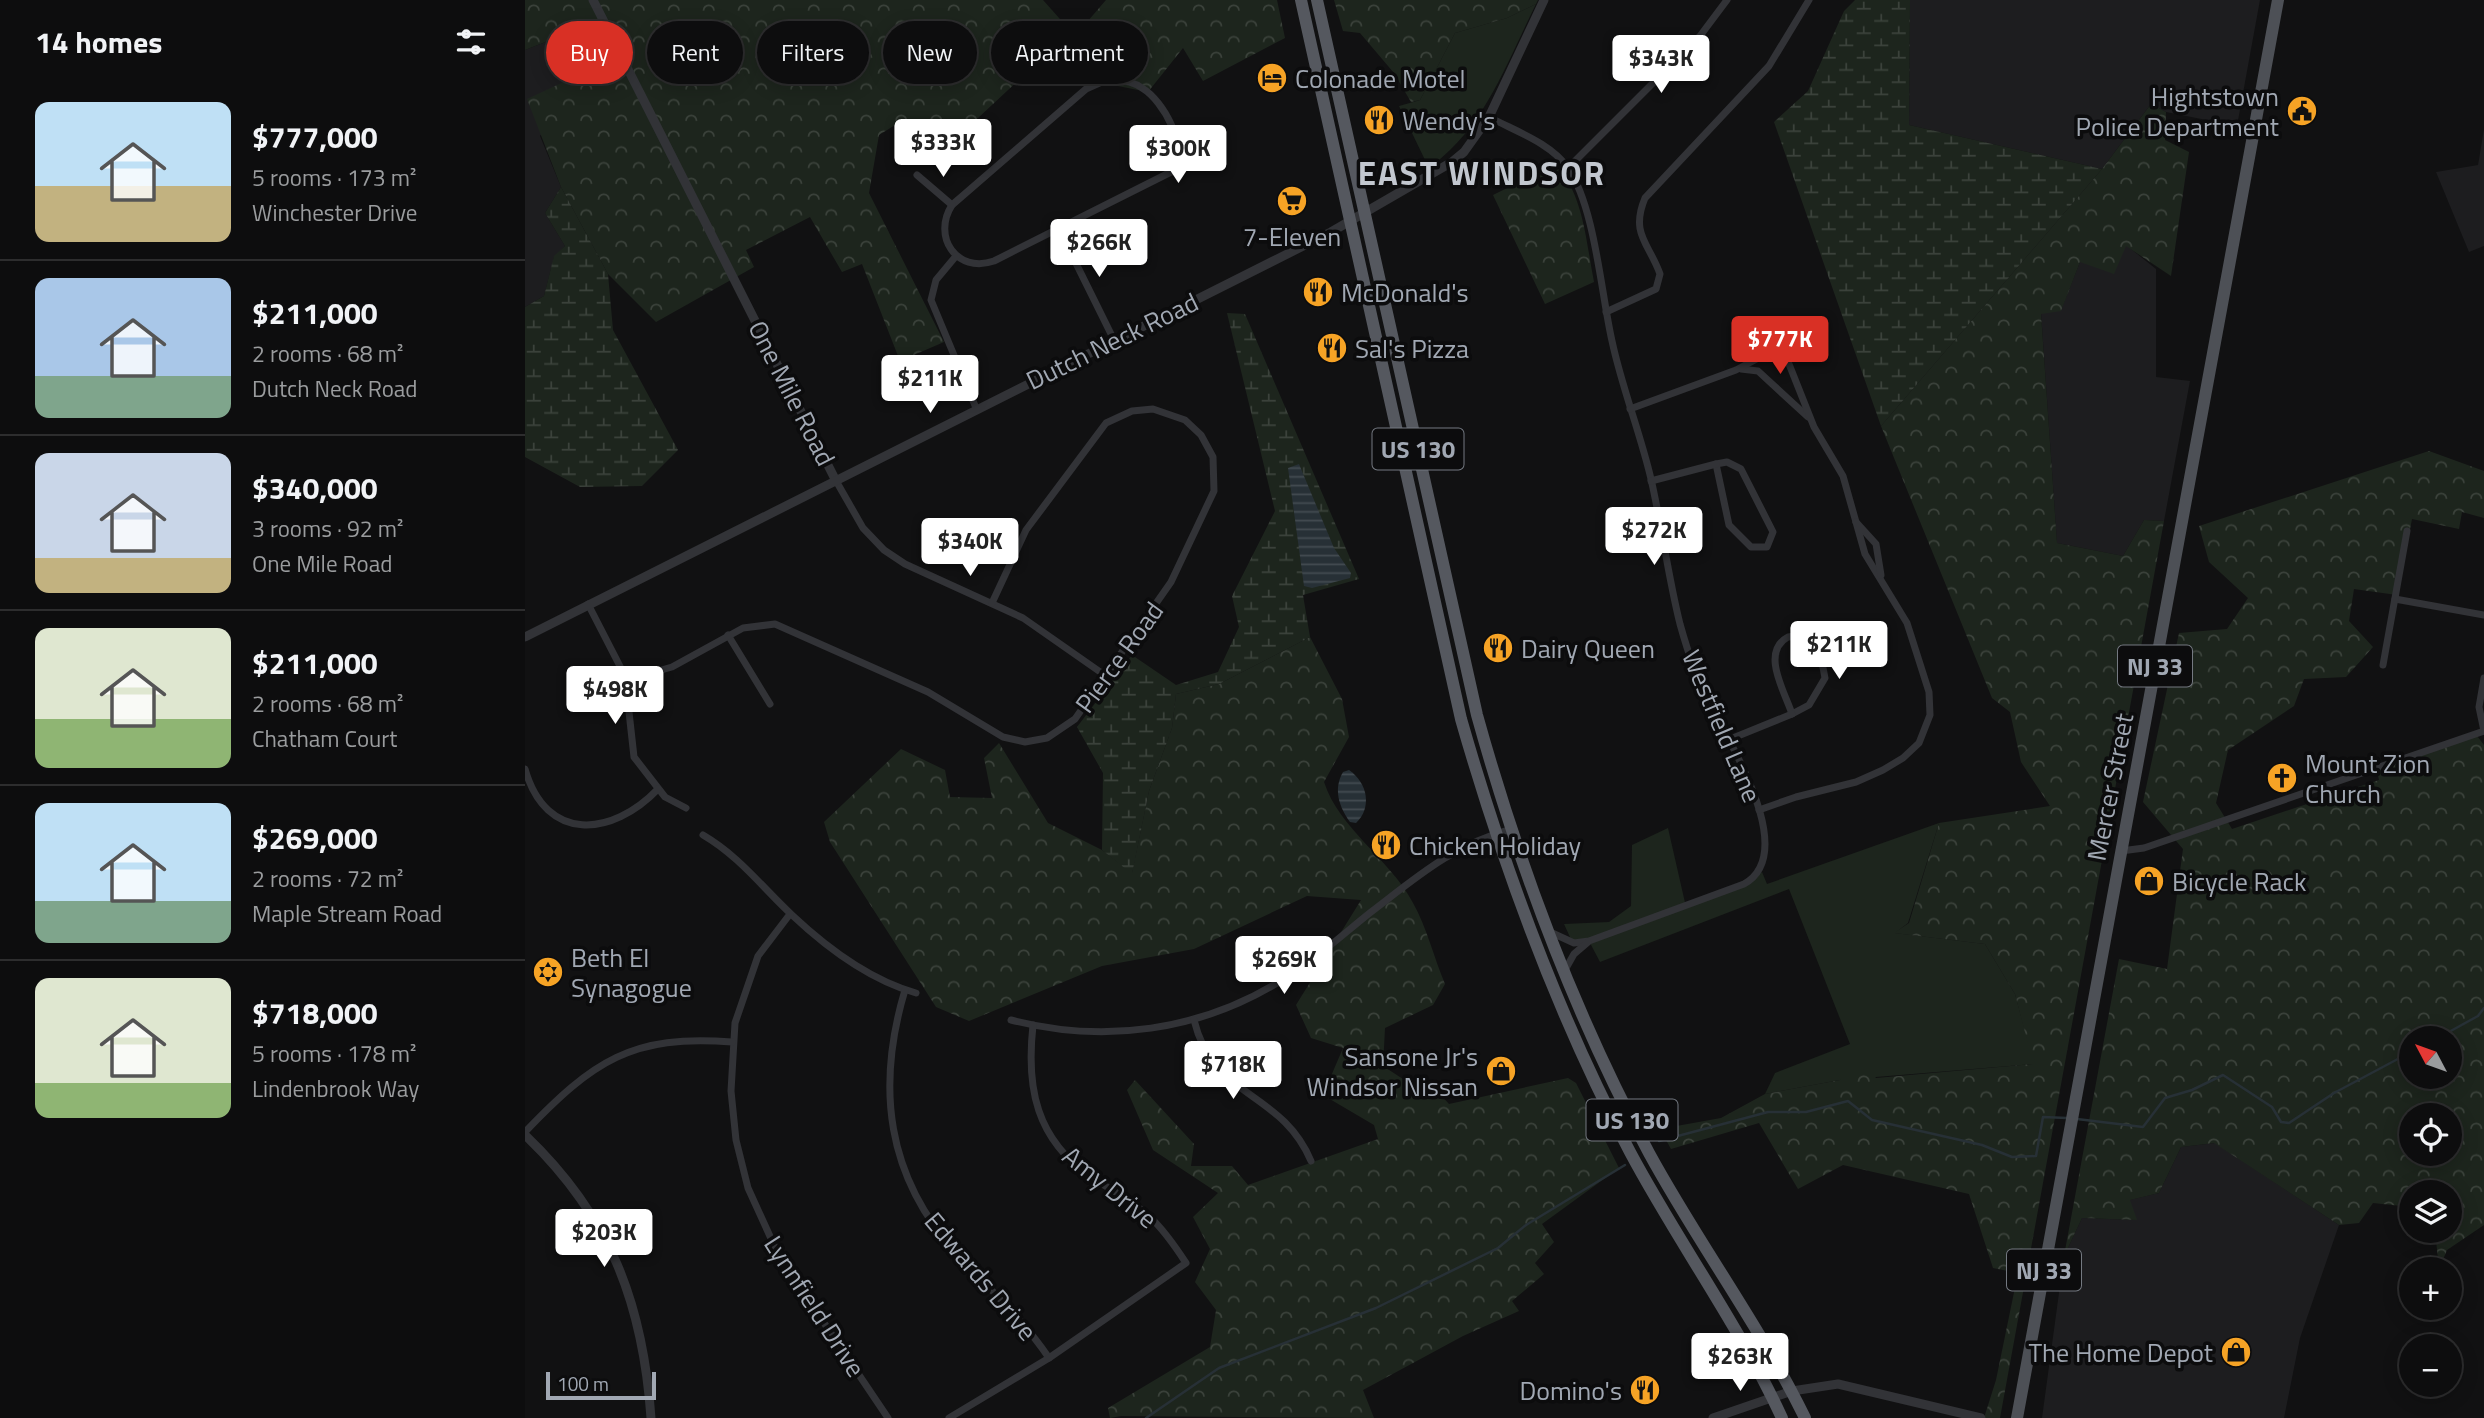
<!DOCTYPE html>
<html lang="en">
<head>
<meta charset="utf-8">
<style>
	body { margin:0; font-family:"Titillium Web",sans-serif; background:#1b1b1c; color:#f1f3f6; height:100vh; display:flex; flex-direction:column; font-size:26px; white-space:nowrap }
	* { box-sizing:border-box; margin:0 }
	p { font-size:23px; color:#9a9c9e }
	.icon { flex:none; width:38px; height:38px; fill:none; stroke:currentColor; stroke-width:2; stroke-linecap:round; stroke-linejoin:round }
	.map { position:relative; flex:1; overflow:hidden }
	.panel { display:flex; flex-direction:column; background:#0d0d0e; width:525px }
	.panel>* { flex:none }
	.hud { position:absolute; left:21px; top:21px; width:665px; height:63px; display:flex; gap:14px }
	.needle { width:46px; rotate:311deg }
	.tools { position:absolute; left:1874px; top:1026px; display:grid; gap:14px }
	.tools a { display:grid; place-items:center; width:63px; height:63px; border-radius:50%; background:#0d0d0e; box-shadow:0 4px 18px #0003,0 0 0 2px #2d2d2e; font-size:35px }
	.scale { position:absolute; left:21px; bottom:18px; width:110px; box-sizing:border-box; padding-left:7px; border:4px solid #a1a8b3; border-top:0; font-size:19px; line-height:24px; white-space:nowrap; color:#a1a8b3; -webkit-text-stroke:5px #0c0c0d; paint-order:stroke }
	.price { position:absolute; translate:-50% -60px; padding:0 16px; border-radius:7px; background:#fff; color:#222; font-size:23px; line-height:46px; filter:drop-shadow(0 2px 4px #0008) }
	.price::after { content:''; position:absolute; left:50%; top:42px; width:21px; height:16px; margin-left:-10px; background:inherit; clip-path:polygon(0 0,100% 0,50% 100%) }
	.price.selected { background:#d93025; color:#fff }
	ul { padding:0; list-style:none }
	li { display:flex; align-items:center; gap:21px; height:175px; padding:0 35px }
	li+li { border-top:2px solid #2d2d2e }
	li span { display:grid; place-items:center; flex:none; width:196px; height:140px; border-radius:14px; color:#555 }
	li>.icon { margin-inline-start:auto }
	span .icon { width:84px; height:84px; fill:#fffc; stroke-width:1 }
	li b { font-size:30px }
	h2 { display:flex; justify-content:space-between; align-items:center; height:84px; padding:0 35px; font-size:30px }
	.pill { padding:0 24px; border-radius:32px; background:#0d0d0e; box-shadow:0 4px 18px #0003,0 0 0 2px #2d2d2e; font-size:24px; line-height:63px }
	.pill.selected { background:#d93025; color:#fff }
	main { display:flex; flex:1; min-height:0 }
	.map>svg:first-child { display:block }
	.built { fill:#1d1d1f }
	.grass { fill:#1d251d }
	.forest { fill:url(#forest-crowns); fill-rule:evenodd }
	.wetland { fill:url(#wetland-marsh) }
	.water { fill:url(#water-rules) }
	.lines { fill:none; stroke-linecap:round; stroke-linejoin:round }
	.stream { stroke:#273036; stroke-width:2.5 }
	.minor { stroke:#323337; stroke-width:7 }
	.tertiary { stroke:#323337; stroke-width:9 }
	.primary { stroke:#4d5056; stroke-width:12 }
	.trunk { stroke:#55585f; stroke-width:12 }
	.labels { text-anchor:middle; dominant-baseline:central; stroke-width:7; stroke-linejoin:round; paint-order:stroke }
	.shield { fill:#0c0c0d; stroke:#747981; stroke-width:2 }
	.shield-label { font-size:24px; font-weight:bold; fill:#a1a8b3 }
	.poi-label { font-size:26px; fill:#a1a8b3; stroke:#0c0c0d; text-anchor:start }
	.street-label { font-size:26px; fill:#a1a8b3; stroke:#0c0c0d }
	.district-label { font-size:33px; font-weight:bold; letter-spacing:2px; fill:#c2c7cf; stroke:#0c0c0d }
</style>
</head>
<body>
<main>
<section class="panel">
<h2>14 homes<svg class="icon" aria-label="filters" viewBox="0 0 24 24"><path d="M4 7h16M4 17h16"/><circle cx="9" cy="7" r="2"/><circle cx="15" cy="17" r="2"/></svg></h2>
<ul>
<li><span style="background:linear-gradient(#bfe0f5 60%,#c2b280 0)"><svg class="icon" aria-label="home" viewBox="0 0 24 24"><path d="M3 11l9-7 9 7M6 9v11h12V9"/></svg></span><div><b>$777,000</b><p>5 rooms · 173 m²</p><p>Winchester Drive</p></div></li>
<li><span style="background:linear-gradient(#a9c7e8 70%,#7fa58c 0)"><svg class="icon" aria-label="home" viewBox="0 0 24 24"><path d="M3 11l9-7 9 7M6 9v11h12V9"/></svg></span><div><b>$211,000</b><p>2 rooms · 68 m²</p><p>Dutch Neck Road</p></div></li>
<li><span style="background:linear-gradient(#c9d6e8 75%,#c2b280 0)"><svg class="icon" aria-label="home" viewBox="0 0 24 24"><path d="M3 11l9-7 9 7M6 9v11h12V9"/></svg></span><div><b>$340,000</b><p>3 rooms · 92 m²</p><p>One Mile Road</p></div></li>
<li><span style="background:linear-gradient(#dfe7d0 65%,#8fb573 0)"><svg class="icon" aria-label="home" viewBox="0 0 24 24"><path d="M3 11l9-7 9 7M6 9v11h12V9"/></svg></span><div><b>$211,000</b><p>2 rooms · 68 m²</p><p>Chatham Court</p></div></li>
<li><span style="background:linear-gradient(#bfe0f5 70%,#7fa58c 0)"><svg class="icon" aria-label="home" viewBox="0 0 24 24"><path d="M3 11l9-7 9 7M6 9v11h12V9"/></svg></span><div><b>$269,000</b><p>2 rooms · 72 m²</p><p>Maple Stream Road</p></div></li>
<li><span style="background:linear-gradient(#dfe7d0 75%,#8fb573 0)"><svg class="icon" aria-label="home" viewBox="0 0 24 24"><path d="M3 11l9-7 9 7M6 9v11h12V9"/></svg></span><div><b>$718,000</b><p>5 rooms · 178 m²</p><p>Lindenbrook Way</p></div></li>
</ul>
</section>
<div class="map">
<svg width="1959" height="1418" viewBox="0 0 1959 1418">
	<defs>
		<pattern id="forest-crowns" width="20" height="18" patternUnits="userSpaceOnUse" patternTransform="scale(1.75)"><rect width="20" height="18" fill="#1d251d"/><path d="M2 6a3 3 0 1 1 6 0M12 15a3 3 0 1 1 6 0" fill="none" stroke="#3b423b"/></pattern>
		<pattern id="wetland-marsh" width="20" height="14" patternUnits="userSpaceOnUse" patternTransform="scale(1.75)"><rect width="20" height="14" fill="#1d251d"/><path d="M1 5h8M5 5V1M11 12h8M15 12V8" fill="none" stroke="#3b423b"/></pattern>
		<pattern id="water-rules" width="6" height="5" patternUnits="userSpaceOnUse" patternTransform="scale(1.75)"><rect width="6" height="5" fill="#273036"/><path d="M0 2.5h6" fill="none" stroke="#434b51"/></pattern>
	</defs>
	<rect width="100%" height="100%" fill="#111112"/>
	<!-- built -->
	<g class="built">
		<polygon points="1385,0 1735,0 1712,126 1641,112 1626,104 1577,169 1384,125"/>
		<polygon points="38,35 58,73 15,136 36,187 20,213 40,246 29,257 19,296 0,307 0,50"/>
		<polygon points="1959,129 1959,246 1944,252 1911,172 1953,165"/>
		<polygon points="1601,245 1631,269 1631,377 1665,381 1639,521 1619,520 1598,556 1532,543 1516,313 1536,310 1555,262"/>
		<polygon points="1690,1143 1814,1225 1775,1338 1759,1418 1517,1418 1539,1256 1557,1218 1611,1220 1604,1200 1634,1193 1656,1147"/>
	</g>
	<!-- grass -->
	<g class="grass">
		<path d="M1011,4C982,62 961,124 909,164L900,160L874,106L895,100L930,33L982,18Z"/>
		<polygon points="1414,823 1383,923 1370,933 1460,944 1490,994 1509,1064 1315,1080 1240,1094 1250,1073 1325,1044 1264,889 1075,962 1065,943 1049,946 1039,924 1084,922 1106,906 1107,845 1143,828 1161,907 1237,872 1242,884"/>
	</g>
	<!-- forest -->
	<g class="forest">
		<polygon points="0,0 518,0 550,36 581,0 752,0 760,38 678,81 658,48 623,92 573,82 524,52 439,131 398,141 375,122 354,135 344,193 419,342 375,361 337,264 317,272 285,217 221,250 229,267 131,322 83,274 36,187 2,99 58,73 38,35 0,50"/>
		<polygon points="809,0 1013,0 1011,4 982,18 930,33 895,100 886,102 869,73 835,33 818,31"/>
		<polygon points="1626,104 1641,112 1640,140 1664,152 1646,276 1601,246 1589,274 1555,262 1536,311 1516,314 1532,543 1598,556 1619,520 1639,521 1475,1418 1459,1418 1471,1380 1493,1273 1468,1268 1444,1194 1318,1165 1273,1189 1234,1123 1146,1149 1135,1129 1196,1118 1240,1094 1315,1080 1335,1058 1351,1078 1508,1064 1490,994 1460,944 1369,933 1384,923 1414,823 1525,806 1496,762 1485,712 1467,698 1356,426 1577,169"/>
		<path d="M1031,164C1059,196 1061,242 1069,282L1020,304L968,195Z"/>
		<path d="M1904,451L1959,471V518L1937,512L1934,529L1887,519L1872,595L1829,589L1824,621L1848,647L1821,677L1779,679L1769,706L1703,750L1691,803L1707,829L1854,780L1852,770L1949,732L1959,745V1225L1922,1250L1914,1269L1910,1230H1925V1192H1886V1207L1848,1203L1834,1223L1814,1225L1689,1143L1656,1147L1634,1193L1605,1200L1612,1220L1557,1218L1539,1256L1594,959L1642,969L1658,849L1618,802L1654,633L1702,629L1723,598L1684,562L1674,526ZM1886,1038H1925V1076H1886ZM1886,1115H1925V1153H1886Z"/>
		<path d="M785,637L817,699L824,737L799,782C814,829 865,859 888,903C902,928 909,958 920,984L908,1005L860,1028L858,1066L884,1083L902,1080L924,1104L1043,1078L1051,1083L1094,1168L1017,1224L1029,1242L1010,1263L1019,1274L987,1301L994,1311L938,1336L838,1390L849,1418L596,1416L585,1418L583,1408L685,1347L691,1310L670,1282L685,1249L668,1217L693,1193L628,1150L602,1090L610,1080L669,1144L666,1166H707L723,1185L853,1139L849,1125L798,1095L818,1048L786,1038L771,1005L836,900L782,896L669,949L577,966L444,1021L411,1007L305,842L299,822L376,749L420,770L425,797L467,798L459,758L474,743L523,823L577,850L607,873L624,791L647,728L651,694L694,684Z"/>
	</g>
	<!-- wetland -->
	<g class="wetland">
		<polygon points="1330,0 1385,0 1384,125 1577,169 1356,426 1249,122 1283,91 1319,11"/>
		<polygon points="36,187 83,274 88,330 153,450 117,486 55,487 0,457 0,307 19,296 29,256 40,246 20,213"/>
		<polygon points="702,313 720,314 834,579 778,595 785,637 694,684 651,694 647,728 624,791 607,874 577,850 578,773 552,727 607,655 651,685 693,672 714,627 707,596 750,511"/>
	</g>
	<!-- water -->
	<g class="water">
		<polygon points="774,464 809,548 826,573 825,578 787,588 779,586 763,468"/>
		<path d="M824,770C843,783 847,808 831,823L825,822C814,807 808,789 818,772Z"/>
	</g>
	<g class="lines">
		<!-- stream -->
		<g class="stream">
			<polyline points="1913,1038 1953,1016 1959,1008"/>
			<polyline points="1552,1119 1618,1127 1640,1098 1667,1090 1698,1075 1747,1107 1756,1122 1764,1123 1809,1093 1886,1052"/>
			<polyline points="1134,1141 1243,1112 1281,1112 1323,1101 1347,1120 1457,1145 1487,1157 1511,1156 1518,1117 1542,1118"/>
			<polyline points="621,1418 694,1368 851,1308 973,1248 1001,1225 1100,1165"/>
		</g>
		<!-- minor -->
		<g class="minor">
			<path d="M579,81C593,79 606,80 617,88C639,101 664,148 648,171L469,261C431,274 407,236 427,205L561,89Z"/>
			<path d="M964,117C990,131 1026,143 1043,168C1070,207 1076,293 1087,341C1097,388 1115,432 1126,479C1137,527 1143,576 1155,624C1162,649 1170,675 1182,698C1201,738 1276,852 1219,884L1064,941L1049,943L1025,932"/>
			<polyline points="1043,168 1175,36 1202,0"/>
			<polyline points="392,175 427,205"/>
			<polyline points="534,229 589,340"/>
			<polyline points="431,256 411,280 406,300 451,408"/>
			<path d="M1081,312L1131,289L1135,274C1124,243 1105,234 1120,198L1244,66L1284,0"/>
			<polyline points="1216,369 1233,371 1283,417"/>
			<polyline points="1105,409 1211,370 1241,354 1251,354 1262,359 1289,427 1318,476 1340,554 1382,623 1404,692 1405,715 1394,743 1378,758 1358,770 1331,782 1271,797 1234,810"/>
			<polygon points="1202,462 1216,469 1248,532 1242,547 1226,547 1204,525 1191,464"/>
			<polyline points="310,479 338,528 359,550 380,564 498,618 581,676"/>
			<polyline points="1126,481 1191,464"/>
			<polyline points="1331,522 1351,544 1356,575"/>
			<polyline points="1870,599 1959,615"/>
			<polyline points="63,604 100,676 109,757 140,797 161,808"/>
			<polyline points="203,635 245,704"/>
			<path d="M1263,637C1288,632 1297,658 1300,678L1284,705L1267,714C1260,692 1235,652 1263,637Z"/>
			<polyline points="1858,665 1882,531"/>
			<polyline points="101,680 147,667 218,628 250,624 403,692 478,737 500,742 522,738 550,719 646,582 689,491 688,457 676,435 660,420 628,409 607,411 581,423 501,530 467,603"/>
			<polyline points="1959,731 1954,707 1959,678"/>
			<polyline points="1203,740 1267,714"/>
			<path d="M0,769C21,843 87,837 133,789"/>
			<path d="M178,835C214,856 237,887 267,915C301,947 345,980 391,993"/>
			<polyline points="1596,851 1619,848 1959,731"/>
			<polyline points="265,914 233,956 210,1023 206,1091 211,1140 223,1188 254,1256 363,1418"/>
			<polyline points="1040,970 1049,954 1063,942"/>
			<path d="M380,990C351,1087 361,1176 432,1254C464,1289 497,1318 524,1358"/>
			<path d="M486,1020C579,1044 676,1031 757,980C789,961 817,935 846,912C893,876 928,845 987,829"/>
			<path d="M669,1020C688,1099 756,1090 786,1161"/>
			<path d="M0,1132C68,1061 107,1034 207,1042"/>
			<path d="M424,1418L524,1358L661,1263C650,1246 639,1230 624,1216C607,1200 586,1190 566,1177C511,1139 501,1088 508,1025"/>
		</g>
		<!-- tertiary -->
		<g class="tertiary">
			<polyline points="68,0 310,479"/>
			<polyline points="0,637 806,232 927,162 939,152 964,117 1019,0"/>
			<path d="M0,1135C85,1216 118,1303 126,1418"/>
			<polyline points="1188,1418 1267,1391 1313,1384 1456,1418"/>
		</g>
		<!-- primary -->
		<polyline class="primary" points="1492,1418 1753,0"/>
		<!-- trunk -->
		<g class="trunk">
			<path d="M776,0L936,719C979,869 1032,1014 1105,1152C1153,1242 1214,1325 1257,1418"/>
			<path d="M792,0L952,715C994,866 1050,1015 1124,1153C1173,1243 1235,1326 1280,1418"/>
		</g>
	</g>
	<!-- icons -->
	<defs>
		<g id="hotel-disc" transform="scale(1.575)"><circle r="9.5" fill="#f6a325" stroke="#0c0c0d"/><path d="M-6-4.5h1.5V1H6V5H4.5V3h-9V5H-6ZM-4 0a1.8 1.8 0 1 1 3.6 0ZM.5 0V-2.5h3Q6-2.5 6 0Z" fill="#111"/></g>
		<g id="civic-disc" transform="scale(1.575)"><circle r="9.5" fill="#f6a325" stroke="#0c0c0d"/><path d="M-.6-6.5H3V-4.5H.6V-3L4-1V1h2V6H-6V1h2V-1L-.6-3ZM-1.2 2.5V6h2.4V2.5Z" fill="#111"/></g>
		<g id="restaurant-disc" transform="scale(1.575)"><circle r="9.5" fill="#f6a325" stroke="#0c0c0d"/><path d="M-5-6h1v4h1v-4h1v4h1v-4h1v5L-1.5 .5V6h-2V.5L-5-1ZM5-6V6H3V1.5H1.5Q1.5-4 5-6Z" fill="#111"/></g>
		<g id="supermarket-disc" transform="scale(1.575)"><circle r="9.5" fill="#f6a325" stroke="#0c0c0d"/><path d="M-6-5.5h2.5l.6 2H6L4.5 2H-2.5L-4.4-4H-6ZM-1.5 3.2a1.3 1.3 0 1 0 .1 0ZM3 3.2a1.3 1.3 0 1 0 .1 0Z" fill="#111"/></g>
		<g id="church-disc" transform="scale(1.575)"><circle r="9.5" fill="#f6a325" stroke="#0c0c0d"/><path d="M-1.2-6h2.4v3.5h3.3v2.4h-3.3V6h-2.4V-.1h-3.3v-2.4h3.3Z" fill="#111"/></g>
		<g id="shop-disc" transform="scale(1.575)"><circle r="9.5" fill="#f6a325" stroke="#0c0c0d"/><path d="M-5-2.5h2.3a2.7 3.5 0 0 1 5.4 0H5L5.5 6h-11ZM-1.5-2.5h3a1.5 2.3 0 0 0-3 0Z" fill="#111"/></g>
		<g id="synagogue-disc" transform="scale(1.575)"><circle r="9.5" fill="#f6a325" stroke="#0c0c0d"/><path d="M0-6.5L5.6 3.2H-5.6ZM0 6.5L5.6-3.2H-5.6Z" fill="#111"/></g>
	</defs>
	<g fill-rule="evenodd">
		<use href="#hotel-disc" x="747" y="78"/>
		<use href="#civic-disc" x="1777" y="111"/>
		<use href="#restaurant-disc" x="854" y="120"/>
		<use href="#supermarket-disc" x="767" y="201"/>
		<use href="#restaurant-disc" x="793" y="292"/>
		<use href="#restaurant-disc" x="807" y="348"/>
		<use href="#restaurant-disc" x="973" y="648"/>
		<use href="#church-disc" x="1757" y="778"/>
		<use href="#restaurant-disc" x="861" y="845"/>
		<use href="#shop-disc" x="1624" y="881"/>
		<use href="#synagogue-disc" x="23" y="972"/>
		<use href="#shop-disc" x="976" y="1071"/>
		<use href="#shop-disc" x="1711" y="1352"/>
		<use href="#restaurant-disc" x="1120" y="1390"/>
	</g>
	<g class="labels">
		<!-- shield labels -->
		<g class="shield">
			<rect x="847.5" y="428.5" width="91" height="41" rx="5"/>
			<rect x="1593" y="645.5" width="74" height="41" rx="5"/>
			<rect x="1061.5" y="1099.5" width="91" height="41" rx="5"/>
			<rect x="1482" y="1249.5" width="74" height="41" rx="5"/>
		</g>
		<g class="shield-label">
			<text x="893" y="449">US 130</text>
			<text x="1630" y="666">NJ 33</text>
			<text x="1107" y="1120">US 130</text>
			<text x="1519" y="1270">NJ 33</text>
		</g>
		<!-- poi labels -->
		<g class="poi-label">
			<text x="770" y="78">Colonade Motel</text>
			<text x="1754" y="96" text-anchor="end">Hightstown<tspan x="1754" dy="30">Police Department</tspan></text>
			<text x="877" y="120">Wendy's</text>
			<text x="767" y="236" text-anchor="middle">7-Eleven</text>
			<text x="816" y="292">McDonald's</text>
			<text x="830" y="348">Sal's Pizza</text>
			<text x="996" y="648">Dairy Queen</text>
			<text x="1780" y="763">Mount Zion<tspan x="1780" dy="30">Church</tspan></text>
			<text x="884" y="845">Chicken Holiday</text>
			<text x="1647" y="881">Bicycle Rack</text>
			<text x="46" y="957">Beth El<tspan x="46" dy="30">Synagogue</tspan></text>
			<text x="953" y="1056" text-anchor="end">Sansone Jr's<tspan x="953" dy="30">Windsor Nissan</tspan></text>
			<text x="1688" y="1352" text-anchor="end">The Home Depot</text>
			<text x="1097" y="1390" text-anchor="end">Domino's</text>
		</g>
		<!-- street labels -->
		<g class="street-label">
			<text transform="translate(587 341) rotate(-26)">Dutch Neck Road</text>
			<text transform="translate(267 393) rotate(63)">One Mile Road</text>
			<text transform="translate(594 657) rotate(-54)">Pierce Road</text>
			<text transform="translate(1197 726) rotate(67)">Westfield Lane</text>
			<text transform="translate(1585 787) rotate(-79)">Mercer Street</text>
			<text transform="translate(585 1187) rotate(39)">Amy Drive</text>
			<text transform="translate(456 1276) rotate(50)">Edwards Drive</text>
			<text transform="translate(290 1306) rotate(57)">Lynnfield Drive</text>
		</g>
		<!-- district labels -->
		<g class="district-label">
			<text x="957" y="173">EAST WINDSOR</text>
		</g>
	</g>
</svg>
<div class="tools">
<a><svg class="needle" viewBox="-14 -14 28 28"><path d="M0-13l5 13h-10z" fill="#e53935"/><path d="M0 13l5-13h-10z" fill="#9a9c9e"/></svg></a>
<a><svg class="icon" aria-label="locate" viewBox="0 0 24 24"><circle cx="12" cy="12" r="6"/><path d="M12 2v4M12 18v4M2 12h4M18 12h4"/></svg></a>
<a><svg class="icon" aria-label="layers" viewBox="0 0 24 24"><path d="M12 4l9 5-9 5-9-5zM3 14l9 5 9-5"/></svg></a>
<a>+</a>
<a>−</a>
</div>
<div class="scale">100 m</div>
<b class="price" style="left:1136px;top:95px">$343K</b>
<b class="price" style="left:418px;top:179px">$333K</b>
<b class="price" style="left:653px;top:185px">$300K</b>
<b class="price" style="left:574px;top:279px">$266K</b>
<b class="price selected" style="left:1255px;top:376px">$777K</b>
<b class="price" style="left:405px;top:415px">$211K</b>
<b class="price" style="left:1129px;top:567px">$272K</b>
<b class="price" style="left:445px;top:578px">$340K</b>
<b class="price" style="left:1314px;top:681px">$211K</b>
<b class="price" style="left:90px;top:726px">$498K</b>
<b class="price" style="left:759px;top:996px">$269K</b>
<b class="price" style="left:708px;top:1101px">$718K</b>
<b class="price" style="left:79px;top:1269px">$203K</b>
<b class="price" style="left:1215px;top:1393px">$263K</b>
<div class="hud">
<a class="pill selected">Buy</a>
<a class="pill">Rent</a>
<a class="pill">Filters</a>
<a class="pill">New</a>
<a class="pill">Apartment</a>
</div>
</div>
</main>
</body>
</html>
